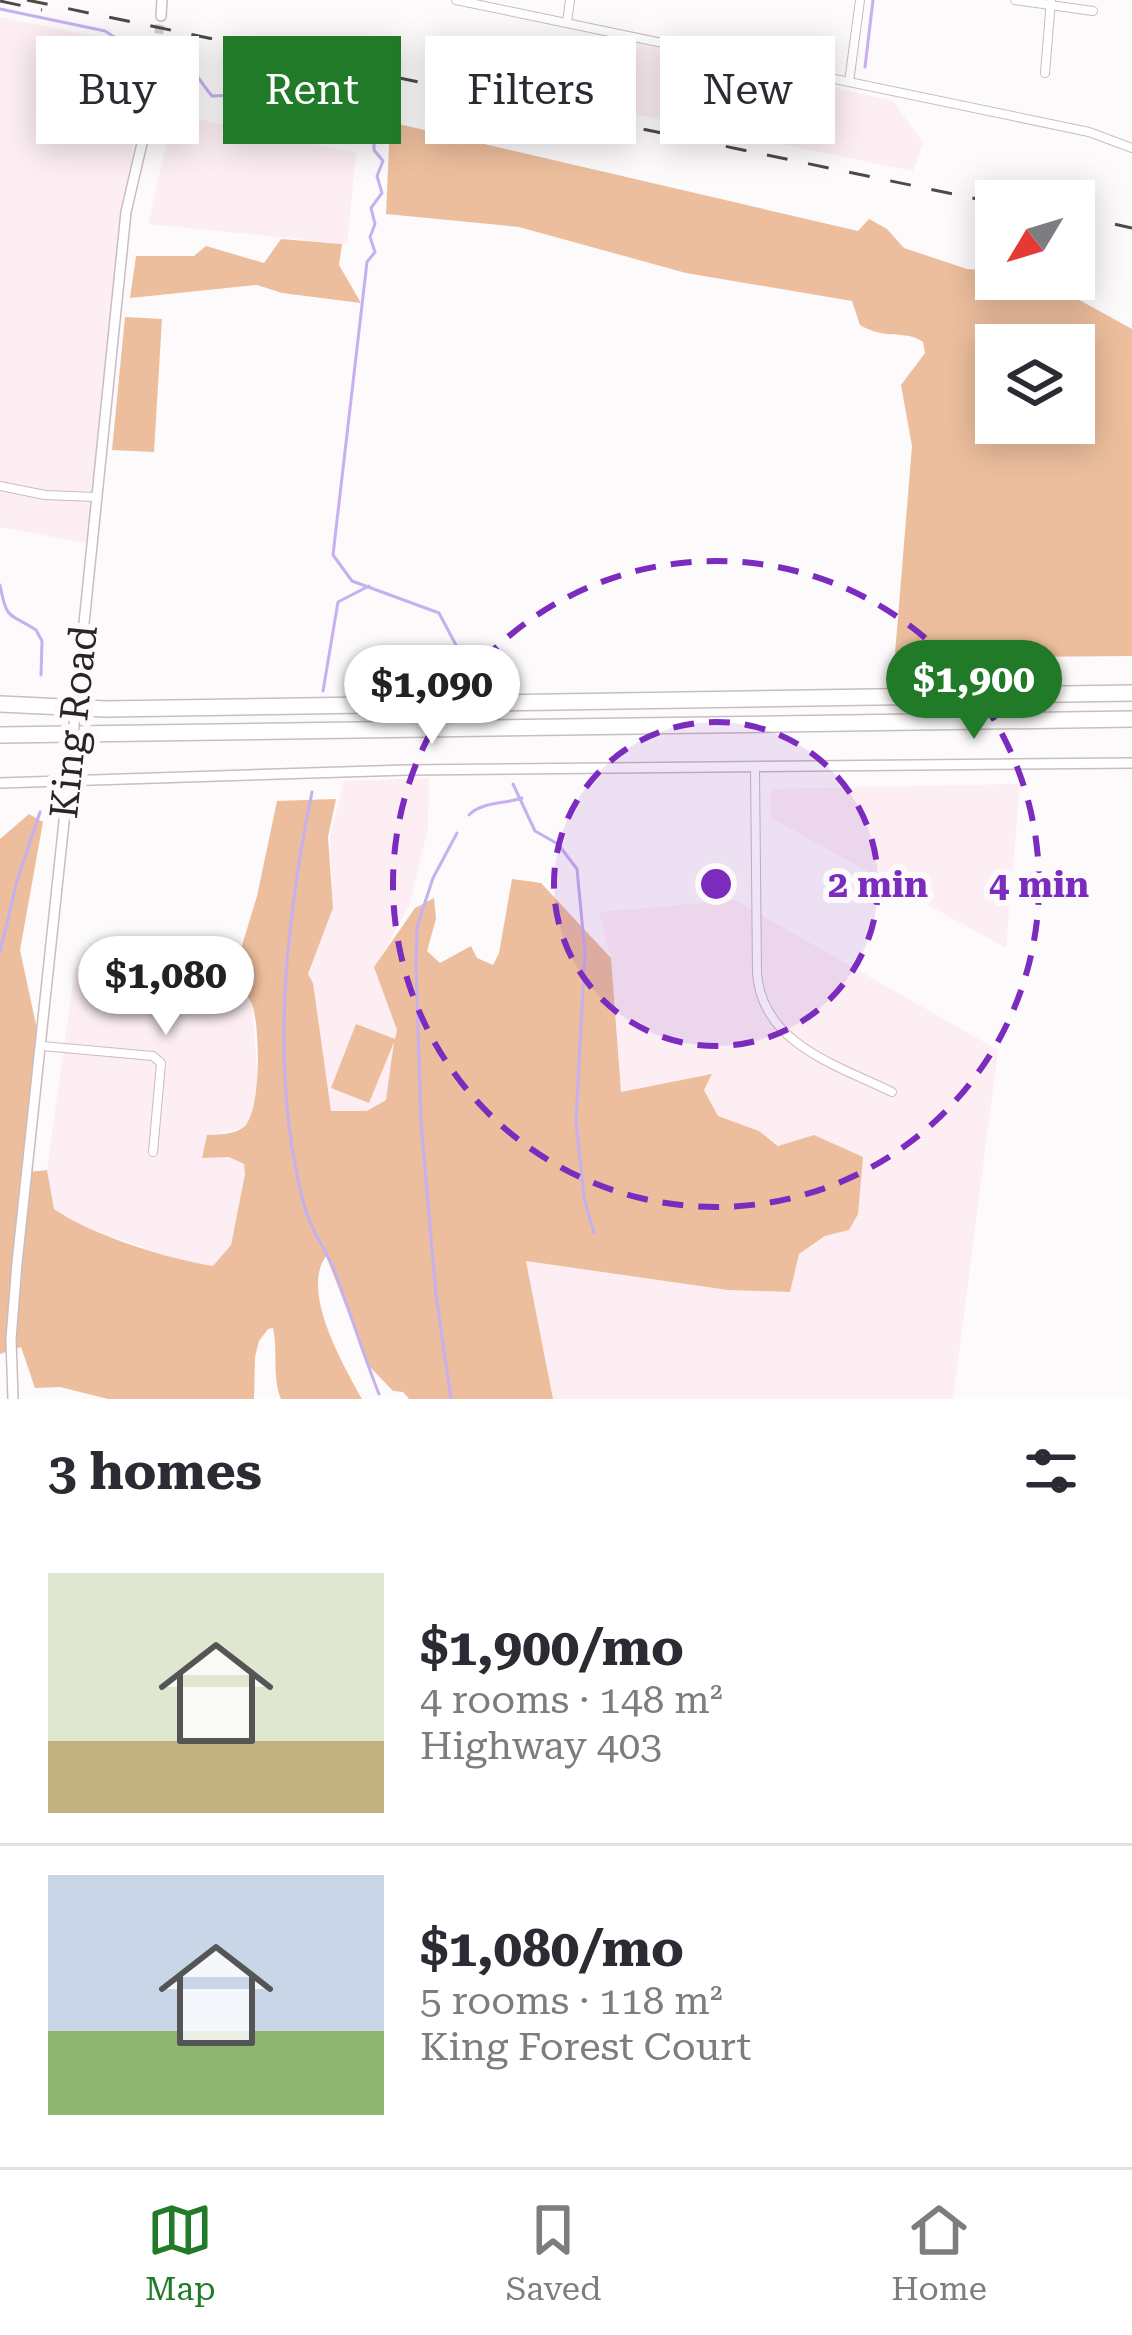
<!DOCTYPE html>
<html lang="en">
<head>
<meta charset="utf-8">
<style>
	body { margin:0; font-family:"Roboto Serif",serif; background:#f2f2f3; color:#2b2b33; height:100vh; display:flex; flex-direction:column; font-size:45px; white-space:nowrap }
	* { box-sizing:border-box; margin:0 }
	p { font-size:39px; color:#7c7c81 }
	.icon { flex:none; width:66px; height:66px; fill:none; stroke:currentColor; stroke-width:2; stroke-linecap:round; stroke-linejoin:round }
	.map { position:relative; height:1399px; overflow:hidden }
	.sheet { display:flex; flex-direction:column; background:#fff; flex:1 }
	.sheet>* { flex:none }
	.hud { position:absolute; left:36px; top:36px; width:1062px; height:108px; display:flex; gap:24px }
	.needle { width:78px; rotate:232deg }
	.fabs { position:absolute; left:975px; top:180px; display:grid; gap:24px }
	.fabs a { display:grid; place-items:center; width:120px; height:120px; border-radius:0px; background:#fff; box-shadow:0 6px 30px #0003; font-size:60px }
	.price { position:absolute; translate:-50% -102px; padding:0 27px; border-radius:42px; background:#fff; color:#222; font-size:39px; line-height:78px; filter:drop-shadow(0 3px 6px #0008) }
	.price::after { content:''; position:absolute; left:50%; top:72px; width:36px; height:27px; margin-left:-18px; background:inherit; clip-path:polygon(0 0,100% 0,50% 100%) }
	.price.on { background:#207a28; color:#fff }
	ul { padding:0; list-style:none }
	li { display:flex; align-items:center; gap:36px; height:300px; padding:0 48px }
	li+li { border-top:3px solid #e1e1e2 }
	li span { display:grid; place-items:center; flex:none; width:336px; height:240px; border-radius:0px; color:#555 }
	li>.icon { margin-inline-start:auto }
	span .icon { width:144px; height:144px; fill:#fffc; stroke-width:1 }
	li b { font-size:51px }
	h2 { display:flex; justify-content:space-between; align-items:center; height:144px; padding:0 48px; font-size:51px }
	.tag { padding:0 42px; border-radius:0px; background:#fff; box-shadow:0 6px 30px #0003; font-size:42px; line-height:108px }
	.tag.on { background:#207a28; color:#fff }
	.tab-bar { display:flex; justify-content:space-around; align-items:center; height:168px; border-top:3px solid #e1e1e2; background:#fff; font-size:33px; color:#7c7c81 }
	.tab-bar a { display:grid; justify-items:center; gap:6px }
	.tab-bar .on { color:#207a28 }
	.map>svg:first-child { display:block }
	.built { fill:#fceef2 }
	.green { fill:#ecbe9d; fill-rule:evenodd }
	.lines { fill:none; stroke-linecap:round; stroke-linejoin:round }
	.stream { stroke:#c6b0f0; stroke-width:3 }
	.tertiary-tunnel { stroke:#d3cfd0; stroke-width:9; stroke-dasharray:9 4.5; stroke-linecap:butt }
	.minor-casing { stroke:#cabcc0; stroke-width:10 }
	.tertiary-casing { stroke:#cabcc0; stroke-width:12 }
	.motorway-casing { stroke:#cabcc0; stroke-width:18 }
	.minor { stroke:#fff; stroke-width:8 }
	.tertiary { stroke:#fff; stroke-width:9 }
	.motorway { stroke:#fff; stroke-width:15 }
	.rail { stroke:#4e4a4b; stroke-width:3; stroke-dasharray:21 21; stroke-linecap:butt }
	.tertiary-bridge-casing { stroke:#cabcc0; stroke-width:12; stroke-linecap:butt }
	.tertiary-bridge { stroke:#fff; stroke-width:9 }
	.ring { fill:none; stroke:#7b2cbf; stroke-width:6; stroke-dasharray:21 15 }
	.labels { text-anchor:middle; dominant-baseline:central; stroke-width:12; stroke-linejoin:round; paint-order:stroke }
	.street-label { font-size:39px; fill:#292425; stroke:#fdfafb }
	.centre { fill:#7b2cbf; stroke:#fdfafb; stroke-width:6 }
	.ring-label { font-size:36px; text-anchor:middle; font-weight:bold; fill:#7b2cbf; stroke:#fdfafb; stroke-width:12; stroke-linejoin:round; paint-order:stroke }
</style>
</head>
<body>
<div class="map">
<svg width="1132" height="1399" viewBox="0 0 1132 1399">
	<rect width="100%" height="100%" fill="#fdfafb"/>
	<!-- built -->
	<g class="built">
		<polygon points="0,17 95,36 117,112 136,117 86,543 0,527"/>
		<polygon points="621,40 893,101 923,143 913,171 604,108"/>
		<polygon points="173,114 356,153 347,244 148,224"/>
		<polygon points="429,778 428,829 409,906 375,967 397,1030 386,1101 367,1111 331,1112 313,983 308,974 333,908 330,837 344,781"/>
		<polygon points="1020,784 1006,948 771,818 771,789"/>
		<polygon points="735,900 998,1050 953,1399 553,1399 526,1260 728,1290 789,1292 799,1254 826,1236 848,1230 858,1214 858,1199 759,1131 718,1116 704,1090 711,1075 621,1092 611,958 599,912"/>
		<polygon points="75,968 241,988 252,1003 258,1083 251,1117 243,1128 207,1135 202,1157 229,1157 244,1163 245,1173 231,1245 214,1266 182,1261 76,1224 54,1209 47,1170"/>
	</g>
	<!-- green -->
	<g class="green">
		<path d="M390,122L858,231L869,219L887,229L904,248L967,269L985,270L996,279L1063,291L1132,329V656L1015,657L894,666L912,446L901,385L925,353L923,342C905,329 887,341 860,325L852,301L686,273L519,227L386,214ZM996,345H1074V423H996Z"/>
		<polygon points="281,239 342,244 339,265 361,303 282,293 257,285 130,298 136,256 194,256 206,246 264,263"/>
		<polygon points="125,317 162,319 154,452 112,450"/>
		<path d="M336,799L328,837L333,908L308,974L313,983L331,1111H367L386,1100L394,1042L369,1103L331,1088L356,1024L395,1039L397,1030L374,967L415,908L434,898L436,919L427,951L440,963L471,946L477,958L493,965L499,953L512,879L541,883L611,958L621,1092L712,1074L704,1090L718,1116L759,1131L778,1146L814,1135L863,1157L858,1214L849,1230L825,1236L799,1254L790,1292L728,1290L526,1261L553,1399H409L403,1392L393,1391L369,1366L326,1256C300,1292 344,1366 362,1399H281C272,1378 278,1351 273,1328L268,1329L259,1341L255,1357L254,1399H108L60,1387L35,1388L21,1347L0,1354V839L29,814L43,822L20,950L38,1034L29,1172L47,1170L54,1209C91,1235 168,1259 213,1266L231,1245L245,1174L244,1164L229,1157L202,1158L207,1135C219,1134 234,1135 244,1127C262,1110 260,1026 252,1004C252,1002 242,990 241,988L179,981L180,965L218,970L237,962L257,896L277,801Z"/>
	</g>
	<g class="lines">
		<!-- stream -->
		<g class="stream">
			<path d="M0,9L105,31L128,46C179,30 185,64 212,96L236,95L255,109L269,103L287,110L307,106L320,117L331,118L339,129L355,128L374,140V150L383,161L377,176L382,193L371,208L375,224L370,237L375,252L367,262L333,555L352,581L439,613L475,681"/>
			<polyline points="865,67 873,0"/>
			<path d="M0,585C7,622 9,612 36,630L42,641L41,675"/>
			<polyline points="323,691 338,602 369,586"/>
			<polyline points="513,784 535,831 558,844 577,869 585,953 576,1121 584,1198 594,1233"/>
			<path d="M312,792C285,925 269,1072 304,1205C310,1230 326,1249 335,1272C350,1312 363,1354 379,1394"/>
			<path d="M469,815C481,802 505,804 522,798"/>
			<polyline points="0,952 17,881 40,812"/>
			<polyline points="451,1399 436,1295 421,1123 416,965 417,927 433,878 457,833"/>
		</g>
		<!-- tertiary-tunnel -->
		<polyline class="tertiary-tunnel" points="157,47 161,16"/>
		<!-- minor casing -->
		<g class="minor-casing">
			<g id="minor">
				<polyline points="456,0 1089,132 1132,148"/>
				<polyline points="1015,0 1093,11"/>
				<polyline points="567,22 570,0"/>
				<polyline points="1045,73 1051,0"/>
				<polyline points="849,82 860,0"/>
				<polyline points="0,486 45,495 95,497"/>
				<path d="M755,768L757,973C762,1044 837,1065 892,1092"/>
				<polyline points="42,1046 153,1056 161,1063 153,1152"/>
			</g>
		</g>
		<!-- tertiary casing -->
		<g class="tertiary-casing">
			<g id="tertiary">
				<polyline points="161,16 162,0"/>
				<polyline points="78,682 126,212 146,126 157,47"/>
				<polyline points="0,783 406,770 1132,763"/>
				<polyline points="13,1399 11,1339 17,1263 71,756"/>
			</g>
		</g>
		<!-- motorway casing -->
		<g class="motorway-casing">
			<g id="motorway">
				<polyline points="0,704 106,709 1132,693"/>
				<polyline points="0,735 1132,719"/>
			</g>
		</g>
		<!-- minor -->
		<use href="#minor" class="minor"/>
		<!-- tertiary -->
		<use href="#tertiary" class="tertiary"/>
		<!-- motorway -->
		<use href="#motorway" class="motorway"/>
		<!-- rail -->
		<g class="rail">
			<polyline points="27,0 996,203"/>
			<polyline points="0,1 42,10"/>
			<polyline points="1074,215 1132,228"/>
		</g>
		<!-- tertiary-bridge casing -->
		<g class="tertiary-bridge-casing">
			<polyline id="tertiary-bridge" points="71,756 78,682"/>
		</g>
		<!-- tertiary-bridge -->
		<use href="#tertiary-bridge" class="tertiary-bridge"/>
	</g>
	<!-- distance rings -->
	<circle cx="716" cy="884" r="162" fill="#7b2cbf" fill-opacity=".12"/>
	<g class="ring">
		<circle cx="716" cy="884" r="162"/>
		<circle cx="716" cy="884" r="323"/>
	</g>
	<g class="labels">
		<!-- street labels -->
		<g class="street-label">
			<text transform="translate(74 722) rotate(-84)">King Road</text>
		</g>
	</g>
	<circle cx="716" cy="884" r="18" class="centre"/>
	<g class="ring-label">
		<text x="878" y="897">2 min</text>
		<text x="1039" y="897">4 min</text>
	</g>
</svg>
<div class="fabs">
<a><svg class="needle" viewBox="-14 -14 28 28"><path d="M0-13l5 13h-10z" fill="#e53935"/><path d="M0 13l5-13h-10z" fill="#7c7c81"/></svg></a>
<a><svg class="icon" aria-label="layers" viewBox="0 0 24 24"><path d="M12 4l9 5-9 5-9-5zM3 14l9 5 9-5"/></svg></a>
</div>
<b class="price on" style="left:974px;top:742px">$1,900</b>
<b class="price" style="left:432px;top:747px">$1,090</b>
<b class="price" style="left:166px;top:1038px">$1,080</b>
<div class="hud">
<a class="tag">Buy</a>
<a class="tag on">Rent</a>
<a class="tag">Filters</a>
<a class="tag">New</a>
</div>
</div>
<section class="sheet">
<h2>3 homes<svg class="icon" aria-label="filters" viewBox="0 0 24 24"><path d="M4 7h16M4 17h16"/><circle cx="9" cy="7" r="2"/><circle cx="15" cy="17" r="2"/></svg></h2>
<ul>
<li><span style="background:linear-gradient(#dfe7d0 70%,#c2b280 0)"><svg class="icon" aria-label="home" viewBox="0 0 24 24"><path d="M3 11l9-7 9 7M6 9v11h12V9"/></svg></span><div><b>$1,900/mo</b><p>4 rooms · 148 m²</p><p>Highway 403</p></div></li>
<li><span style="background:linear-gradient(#c9d6e8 65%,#8fb573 0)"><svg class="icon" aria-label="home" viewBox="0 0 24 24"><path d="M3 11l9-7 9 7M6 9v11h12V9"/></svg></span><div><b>$1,080/mo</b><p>5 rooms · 118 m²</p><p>King Forest Court</p></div></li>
</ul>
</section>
<nav class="tab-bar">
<a class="on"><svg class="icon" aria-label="map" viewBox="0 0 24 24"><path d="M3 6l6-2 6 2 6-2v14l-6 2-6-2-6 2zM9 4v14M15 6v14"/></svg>Map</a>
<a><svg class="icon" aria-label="saved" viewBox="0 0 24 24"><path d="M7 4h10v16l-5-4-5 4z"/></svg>Saved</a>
<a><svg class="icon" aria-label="home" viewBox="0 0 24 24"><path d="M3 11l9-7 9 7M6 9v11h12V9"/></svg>Home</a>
</nav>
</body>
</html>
